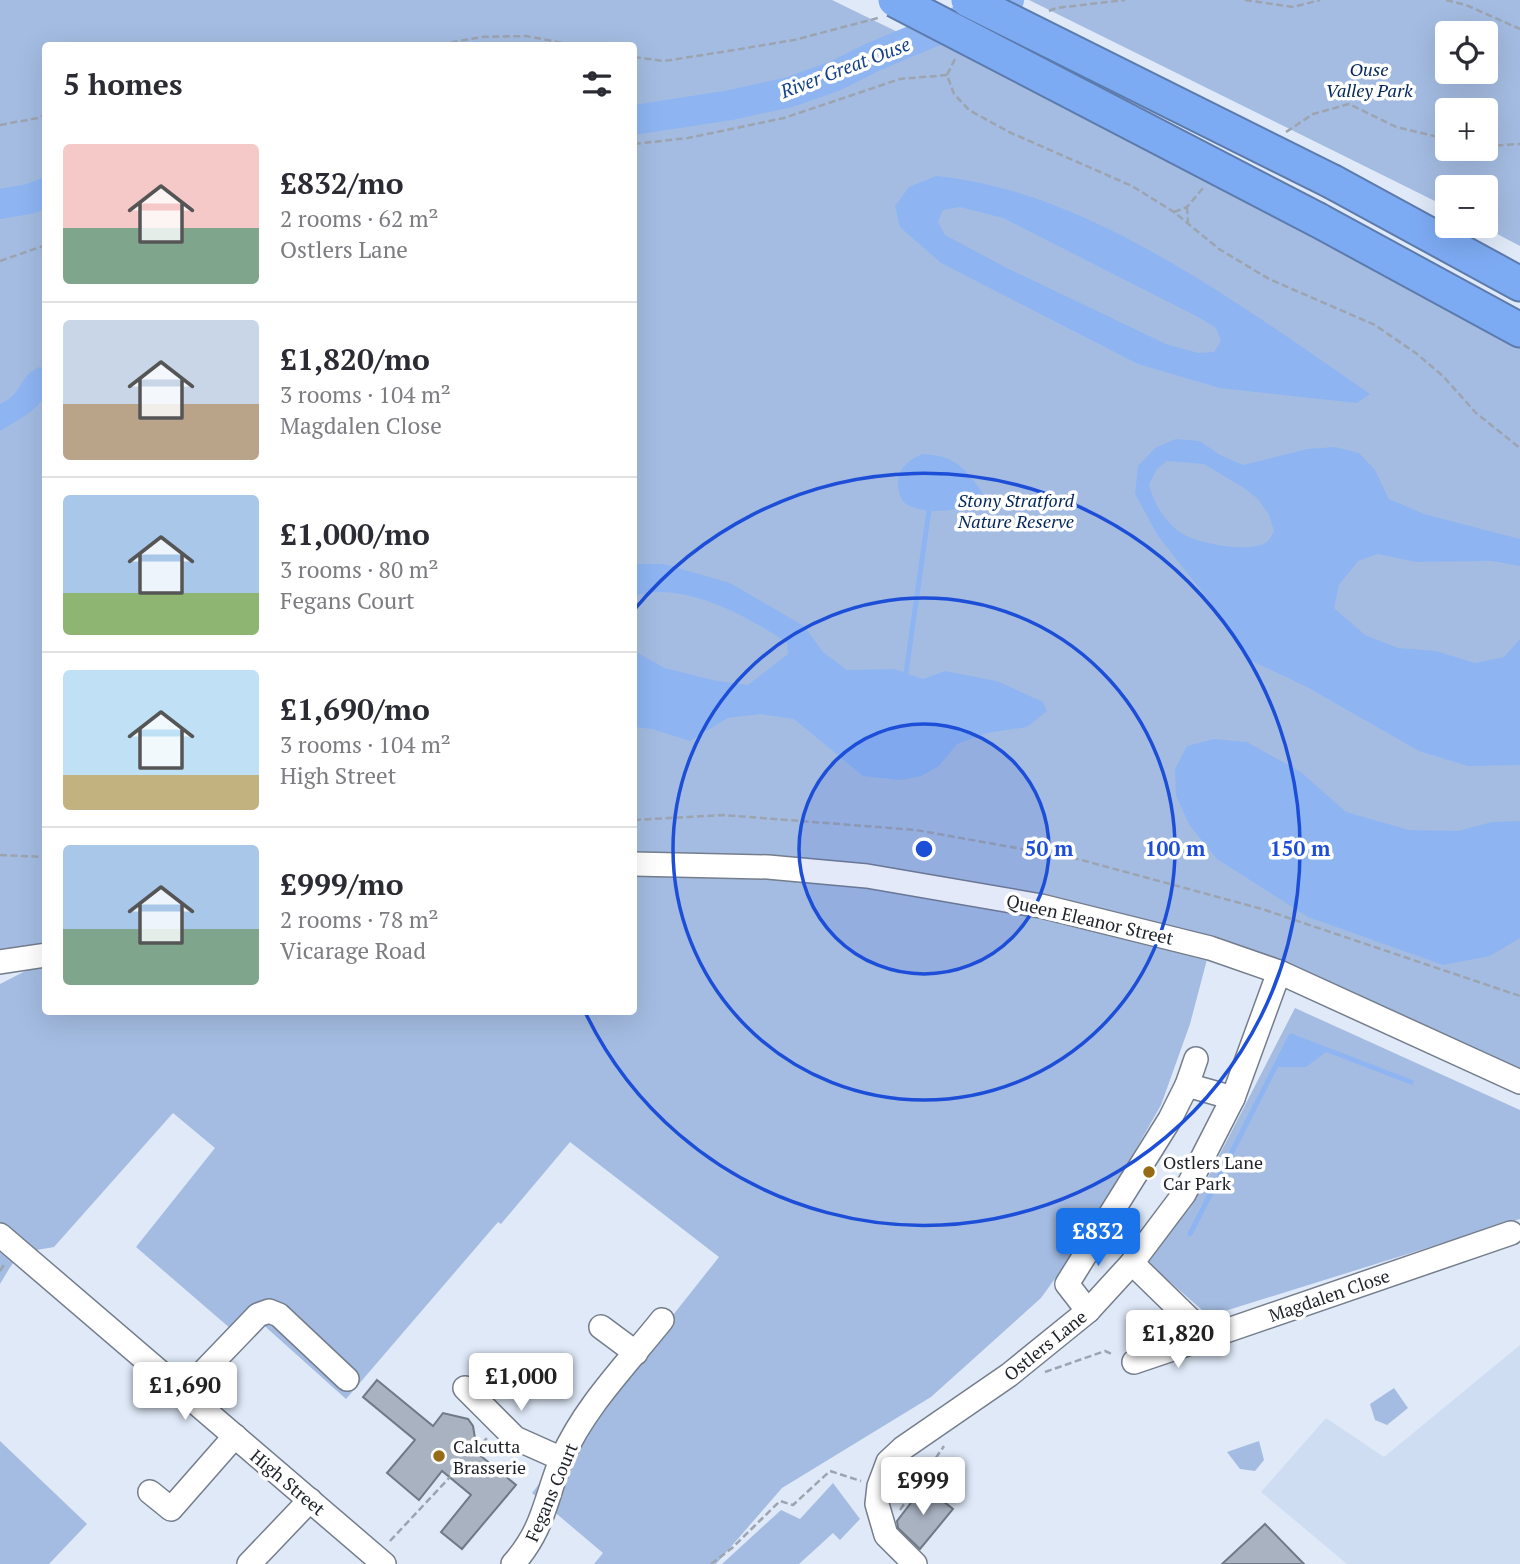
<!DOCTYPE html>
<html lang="en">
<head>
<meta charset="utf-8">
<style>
	body { margin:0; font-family:"PT Serif",serif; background:#f2f2f3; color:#2b2b33; height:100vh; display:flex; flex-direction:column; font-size:26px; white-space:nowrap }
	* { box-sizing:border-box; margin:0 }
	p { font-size:23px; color:#7c7c81 }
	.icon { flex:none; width:38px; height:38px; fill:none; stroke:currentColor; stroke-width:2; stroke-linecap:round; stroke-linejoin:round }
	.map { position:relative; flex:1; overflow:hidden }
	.details { position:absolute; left:42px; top:42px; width:595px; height:973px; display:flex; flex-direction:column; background:#fff; border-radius:7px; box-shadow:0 7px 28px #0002 }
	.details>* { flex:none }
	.tools { position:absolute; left:1435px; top:21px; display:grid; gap:14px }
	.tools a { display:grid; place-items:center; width:63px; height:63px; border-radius:7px; background:#fff; box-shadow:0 7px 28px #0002; font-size:35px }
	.price { position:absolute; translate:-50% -60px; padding:0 16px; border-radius:7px; background:#fff; color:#222; font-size:23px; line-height:46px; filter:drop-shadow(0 2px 4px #0008) }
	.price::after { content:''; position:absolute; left:50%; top:42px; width:21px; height:16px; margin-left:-10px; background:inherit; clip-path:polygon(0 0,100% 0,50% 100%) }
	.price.current { background:#1a73e8; color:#fff }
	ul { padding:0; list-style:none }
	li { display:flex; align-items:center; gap:21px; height:175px; padding:0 21px }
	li+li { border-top:2px solid #e1e1e2 }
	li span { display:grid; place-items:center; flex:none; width:196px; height:140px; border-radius:7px; color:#555 }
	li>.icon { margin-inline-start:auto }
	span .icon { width:84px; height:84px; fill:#fffc; stroke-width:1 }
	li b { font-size:30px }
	h2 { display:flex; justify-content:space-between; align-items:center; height:84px; padding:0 21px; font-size:30px }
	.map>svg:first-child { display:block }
	.built { fill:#cfddf3 }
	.green { fill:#a4bce2; fill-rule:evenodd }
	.water { fill:#8eb5f2; fill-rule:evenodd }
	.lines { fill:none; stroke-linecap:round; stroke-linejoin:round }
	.stream { stroke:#8eb5f2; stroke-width:5 }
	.river { stroke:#8eb5f2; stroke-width:30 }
	.building { fill:#a9b2c1; stroke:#707987; stroke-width:2 }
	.minor-casing { stroke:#747d8b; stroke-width:26 }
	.highway-casing { stroke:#5c7bac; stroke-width:37 }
	.path { stroke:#9ca4b0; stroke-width:2.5; stroke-dasharray:7 3.5; stroke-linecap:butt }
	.minor { stroke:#fff; stroke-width:23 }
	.highway { stroke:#7dabf3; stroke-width:33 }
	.highway-bridge-casing { stroke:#5c7bac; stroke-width:37; stroke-linecap:butt }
	.highway-bridge { stroke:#7dabf3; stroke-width:33 }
	.ring { fill:none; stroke:#1d4ed8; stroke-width:3.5 }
	.poi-dot { fill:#956b16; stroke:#fff; stroke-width:2.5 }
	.labels { text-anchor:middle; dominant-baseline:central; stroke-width:7; stroke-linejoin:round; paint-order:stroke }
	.park-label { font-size:18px; font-style:italic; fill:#04275c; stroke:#fff }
	.street-label { font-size:18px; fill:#1f2329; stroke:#fff }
	.poi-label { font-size:18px; fill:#1f2329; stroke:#fff; text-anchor:start }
	.water-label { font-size:19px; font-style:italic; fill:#15438a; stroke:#fff }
	.centre { fill:#1d4ed8; stroke:#fff; stroke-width:3.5 }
	.ring-label { font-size:21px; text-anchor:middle; font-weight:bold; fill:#1d4ed8; stroke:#fff; stroke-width:7; stroke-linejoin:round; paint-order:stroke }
</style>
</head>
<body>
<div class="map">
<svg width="1520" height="1564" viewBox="0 0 1520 1564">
	<rect width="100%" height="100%" fill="#dfe9f8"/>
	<!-- built -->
	<polygon class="built" points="1520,1345 1520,1564 1347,1564 1261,1492 1326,1418 1384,1457"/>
	<!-- green -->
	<g class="green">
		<path d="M0,0H832L914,40L930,32L1520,347V1082L1210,948L1190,1024L1161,1105L1090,1230L1041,1298L931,1397L782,1488L716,1564H594L603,1553L532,1493L719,1257L570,1142L501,1224L498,1222L346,1399L250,1313L231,1329L136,1247L215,1148L173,1113L54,1247C18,1253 19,1252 0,1284V984L45,961L46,1012H634V46H46V951L0,954Z"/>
		<path d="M1029,0H1520V246L1482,226H1486V187H1447V207ZM1447,33H1486V72H1447ZM1447,110H1486V149H1447Z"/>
		<polygon points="1295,1008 1520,1110 1520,1219 1209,1316 1147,1262 1206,1181"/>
		<polygon points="1394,1388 1408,1408 1387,1425 1375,1420 1370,1404"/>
		<polygon points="0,1441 87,1524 49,1564 0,1564"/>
		<polygon points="1259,1441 1264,1460 1255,1471 1240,1469 1227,1452"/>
		<polygon points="833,1483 860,1519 840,1540 833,1533 799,1564 722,1564 781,1510 800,1519"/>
	</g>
	<!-- water -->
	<g class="water">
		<path d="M936,176C1089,190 1246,309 1370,394L1357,403L1220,388L1138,364L941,263L900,227L895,206L909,187ZM960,207L1003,218L1200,318L1216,328L1221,341L1214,352L1198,353L1166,344L1005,267L945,235L938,222L943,210Z"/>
		<path d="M40,367L45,369C46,376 47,386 45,393C41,410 14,422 0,431V404C25,393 18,375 40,367Z"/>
		<path d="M1176,439L1200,441L1220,455L1243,465L1307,449L1335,447L1359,453L1375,470L1389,499L1424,514L1520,539V566L1492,561L1416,562L1378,554L1358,561L1339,585L1334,608L1365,635L1398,648L1436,651L1475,663L1504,657L1520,639V765L1468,766L1419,751L1307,687L1250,660L1223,618L1158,536L1135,494L1138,466L1155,448ZM1167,461L1204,464L1244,488L1258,499L1269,515L1274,531C1272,534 1271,538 1268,541C1253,555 1193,543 1178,531C1163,519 1154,503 1149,485L1157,469Z"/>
		<path d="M922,454C953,455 965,467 982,492L981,498C965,511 928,516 908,505C902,503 901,497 899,492C894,473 906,461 922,454Z"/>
		<path d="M634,564H664L730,583L804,626L823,652L847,670L894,669L923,679L945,671L997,681L1043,702L1047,711L1027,727L987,733L957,744L939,766L921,776L900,780L863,776L794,719L761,714L728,718L690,741L652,729L634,727V651L665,668L717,681L748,685L788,654L787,643C748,616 681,580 634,596Z"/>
		<polygon points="1214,739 1247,742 1301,772 1346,812 1409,830 1458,831 1492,822 1520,821 1520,938 1490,956 1443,965 1308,917 1217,859 1190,826 1176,796 1175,769 1187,746"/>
		<polygon points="1291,1036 1329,1050 1306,1067 1275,1067"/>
	</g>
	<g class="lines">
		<!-- stream -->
		<g class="stream">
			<polyline points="906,673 929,510"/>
			<polyline points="1190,1234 1291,1036 1411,1082"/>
		</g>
		<!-- river -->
		<g class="river">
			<polyline points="634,120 731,105 790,92 835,76 873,57 1009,0"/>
			<polyline points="0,204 29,199 46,193"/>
		</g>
	</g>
	<!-- building -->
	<g class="building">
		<polygon points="377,1380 433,1426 443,1413 468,1419 473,1426 475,1438 470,1447 516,1485 462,1549 441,1532 471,1495 442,1471 419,1500 387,1473 415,1440 363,1397"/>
		<polygon points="924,1486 953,1509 920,1549 898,1528 897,1521"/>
		<polygon points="1265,1524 1304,1564 1222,1564"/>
	</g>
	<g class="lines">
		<!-- minor casing -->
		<g class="minor-casing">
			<g id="minor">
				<polyline points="634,864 768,867 867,876 1041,906 1210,948 1279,972 1520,1082"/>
				<polyline points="0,962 46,955"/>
				<polyline points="1187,1085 1233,1098"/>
				<polyline points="0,1235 384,1564"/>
				<polyline points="1132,1263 1208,1337 1511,1233"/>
				<polyline points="1088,1311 1067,1284 1170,1119 1187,1085 1196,1059"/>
				<polyline points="601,1327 636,1353"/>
				<polyline points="1134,1362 1208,1337"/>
				<polyline points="465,1388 515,1438 562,1459"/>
				<polyline points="183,1393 258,1315 269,1311 279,1315 347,1379"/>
				<polyline points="150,1492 171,1509 235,1436"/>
				<polyline points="249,1564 310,1500"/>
				<path d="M513,1564C545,1528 545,1498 562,1458C585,1406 627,1364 662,1320"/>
				<polyline points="915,1564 886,1535 877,1504 879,1486 888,1462 903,1448 1009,1375 1088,1311 1132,1263 1184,1194 1233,1098 1279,972"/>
			</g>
		</g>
		<!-- highway casing -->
		<g class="highway-casing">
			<g id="highway">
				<polyline points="1333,182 1520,284"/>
				<polyline points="1318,220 1520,330"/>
			</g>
		</g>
		<!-- path -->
		<g class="path">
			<polyline points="1245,0 1293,7 1320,0"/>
			<polyline points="1446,0 1466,5 1520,29"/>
			<polyline points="1049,11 1056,8 1125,0"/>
			<polyline points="430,46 482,37 526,36 579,46"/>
			<polyline points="634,57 664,61 722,52 794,40 878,18"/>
			<polyline points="955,59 947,75 954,94 969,110 1009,132 1132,186 1174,212 1219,249 1269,279 1375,325 1417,354 1443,376 1476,413 1520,448"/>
			<polyline points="0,125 38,118 46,114"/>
			<polyline points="1286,132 1313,114 1349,104 1396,127 1447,139"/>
			<polyline points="634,144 688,138 784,118 900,79 947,75"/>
			<polyline points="1486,146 1520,144"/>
			<polyline points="1187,207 1188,222"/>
			<polyline points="1174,212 1187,207 1203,188"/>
			<polyline points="0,261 46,245"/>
			<polyline points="634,820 723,815 916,830 1078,859 1262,909 1520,996"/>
			<polyline points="0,855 46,857"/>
			<polyline points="0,1271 5,1263"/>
			<polyline points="1045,1372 1105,1351 1114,1355"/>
			<polyline points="475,1451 487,1438"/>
			<polyline points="900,1510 944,1446"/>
			<polyline points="390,1541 450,1477"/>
			<polyline points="711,1564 732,1548 780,1501 793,1505 830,1471 861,1481"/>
		</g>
		<!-- minor -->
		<use href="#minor" class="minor"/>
		<!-- highway -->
		<use href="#highway" class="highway"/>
		<!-- highway-bridge casing -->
		<g class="highway-bridge-casing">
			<g id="highway-bridge">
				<polyline points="895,0 1318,220"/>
				<polyline points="968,0 1333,182"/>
			</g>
		</g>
		<!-- highway-bridge -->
		<use href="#highway-bridge" class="highway-bridge"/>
	</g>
	<!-- distance rings -->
	<circle cx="924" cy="849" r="125" fill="#1d4ed8" fill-opacity=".12"/>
	<g class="ring">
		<circle cx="924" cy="849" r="125"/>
		<circle cx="924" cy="849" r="251"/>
		<path d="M634 610A376 376 0 1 1 586 1014"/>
	</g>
	<!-- markers -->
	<g class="poi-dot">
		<circle cx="1149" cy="1172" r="7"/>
		<circle cx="439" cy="1456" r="7"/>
	</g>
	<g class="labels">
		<!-- park labels -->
		<g class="park-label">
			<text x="1369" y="69">Ouse<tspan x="1369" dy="21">Valley Park</tspan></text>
			<text x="1016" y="500">Stony Stratford<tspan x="1016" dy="21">Nature Reserve</tspan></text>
		</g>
		<!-- street labels -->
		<g class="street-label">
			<text transform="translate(1090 919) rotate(13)">Queen Eleanor Street</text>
			<text transform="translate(1329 1295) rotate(-19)">Magdalen Close</text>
			<text transform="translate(1045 1345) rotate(-39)">Ostlers Lane</text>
			<text transform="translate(288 1482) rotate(40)">High Street</text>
			<text transform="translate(551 1492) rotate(-67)">Fegans Court</text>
		</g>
		<!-- poi labels -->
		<g class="poi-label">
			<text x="1163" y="1162">Ostlers Lane<tspan x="1163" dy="21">Car Park</tspan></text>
			<text x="453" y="1446">Calcutta<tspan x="453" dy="21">Brasserie</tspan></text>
		</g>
		<!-- water labels -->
		<g class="water-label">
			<text transform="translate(845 67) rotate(-21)">River Great Ouse</text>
		</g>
	</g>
	<circle cx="924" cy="849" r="10" class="centre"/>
	<g class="ring-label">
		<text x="1049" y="856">50 m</text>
		<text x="1175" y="856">100 m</text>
		<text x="1300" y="856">150 m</text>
	</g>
</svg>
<div class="tools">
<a><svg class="icon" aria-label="locate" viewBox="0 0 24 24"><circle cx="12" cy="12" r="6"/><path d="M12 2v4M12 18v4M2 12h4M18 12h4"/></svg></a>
<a>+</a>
<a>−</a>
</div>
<b class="price current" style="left:1098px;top:1268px">£832</b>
<b class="price" style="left:1178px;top:1370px">£1,820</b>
<b class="price" style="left:521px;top:1413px">£1,000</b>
<b class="price" style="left:185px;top:1422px">£1,690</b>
<b class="price" style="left:923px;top:1517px">£999</b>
<section class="details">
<h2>5 homes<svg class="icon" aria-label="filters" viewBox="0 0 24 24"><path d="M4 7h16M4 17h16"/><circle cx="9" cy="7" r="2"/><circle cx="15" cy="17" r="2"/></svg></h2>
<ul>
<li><span style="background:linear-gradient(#f6c9c9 60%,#7fa58c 0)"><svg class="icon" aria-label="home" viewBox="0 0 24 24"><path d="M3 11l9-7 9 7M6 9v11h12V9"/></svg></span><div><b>£832/mo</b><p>2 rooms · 62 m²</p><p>Ostlers Lane</p></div></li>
<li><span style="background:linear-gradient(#c9d6e8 60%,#b9a48a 0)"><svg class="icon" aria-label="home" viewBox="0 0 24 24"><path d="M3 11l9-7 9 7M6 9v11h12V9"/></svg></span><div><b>£1,820/mo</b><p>3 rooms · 104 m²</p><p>Magdalen Close</p></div></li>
<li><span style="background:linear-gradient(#a9c7e8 70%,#8fb573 0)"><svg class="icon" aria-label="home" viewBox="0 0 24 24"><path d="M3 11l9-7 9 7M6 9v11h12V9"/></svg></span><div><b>£1,000/mo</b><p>3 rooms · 80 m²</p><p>Fegans Court</p></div></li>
<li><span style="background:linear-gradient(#bfe0f5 75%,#c2b280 0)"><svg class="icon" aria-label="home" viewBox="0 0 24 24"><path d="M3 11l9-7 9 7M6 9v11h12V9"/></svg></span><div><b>£1,690/mo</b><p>3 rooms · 104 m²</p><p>High Street</p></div></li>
<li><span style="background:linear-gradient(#a9c7e8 60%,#7fa58c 0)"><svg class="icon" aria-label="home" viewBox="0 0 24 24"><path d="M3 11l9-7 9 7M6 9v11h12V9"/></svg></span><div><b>£999/mo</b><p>2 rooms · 78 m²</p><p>Vicarage Road</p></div></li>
</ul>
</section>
</div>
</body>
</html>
